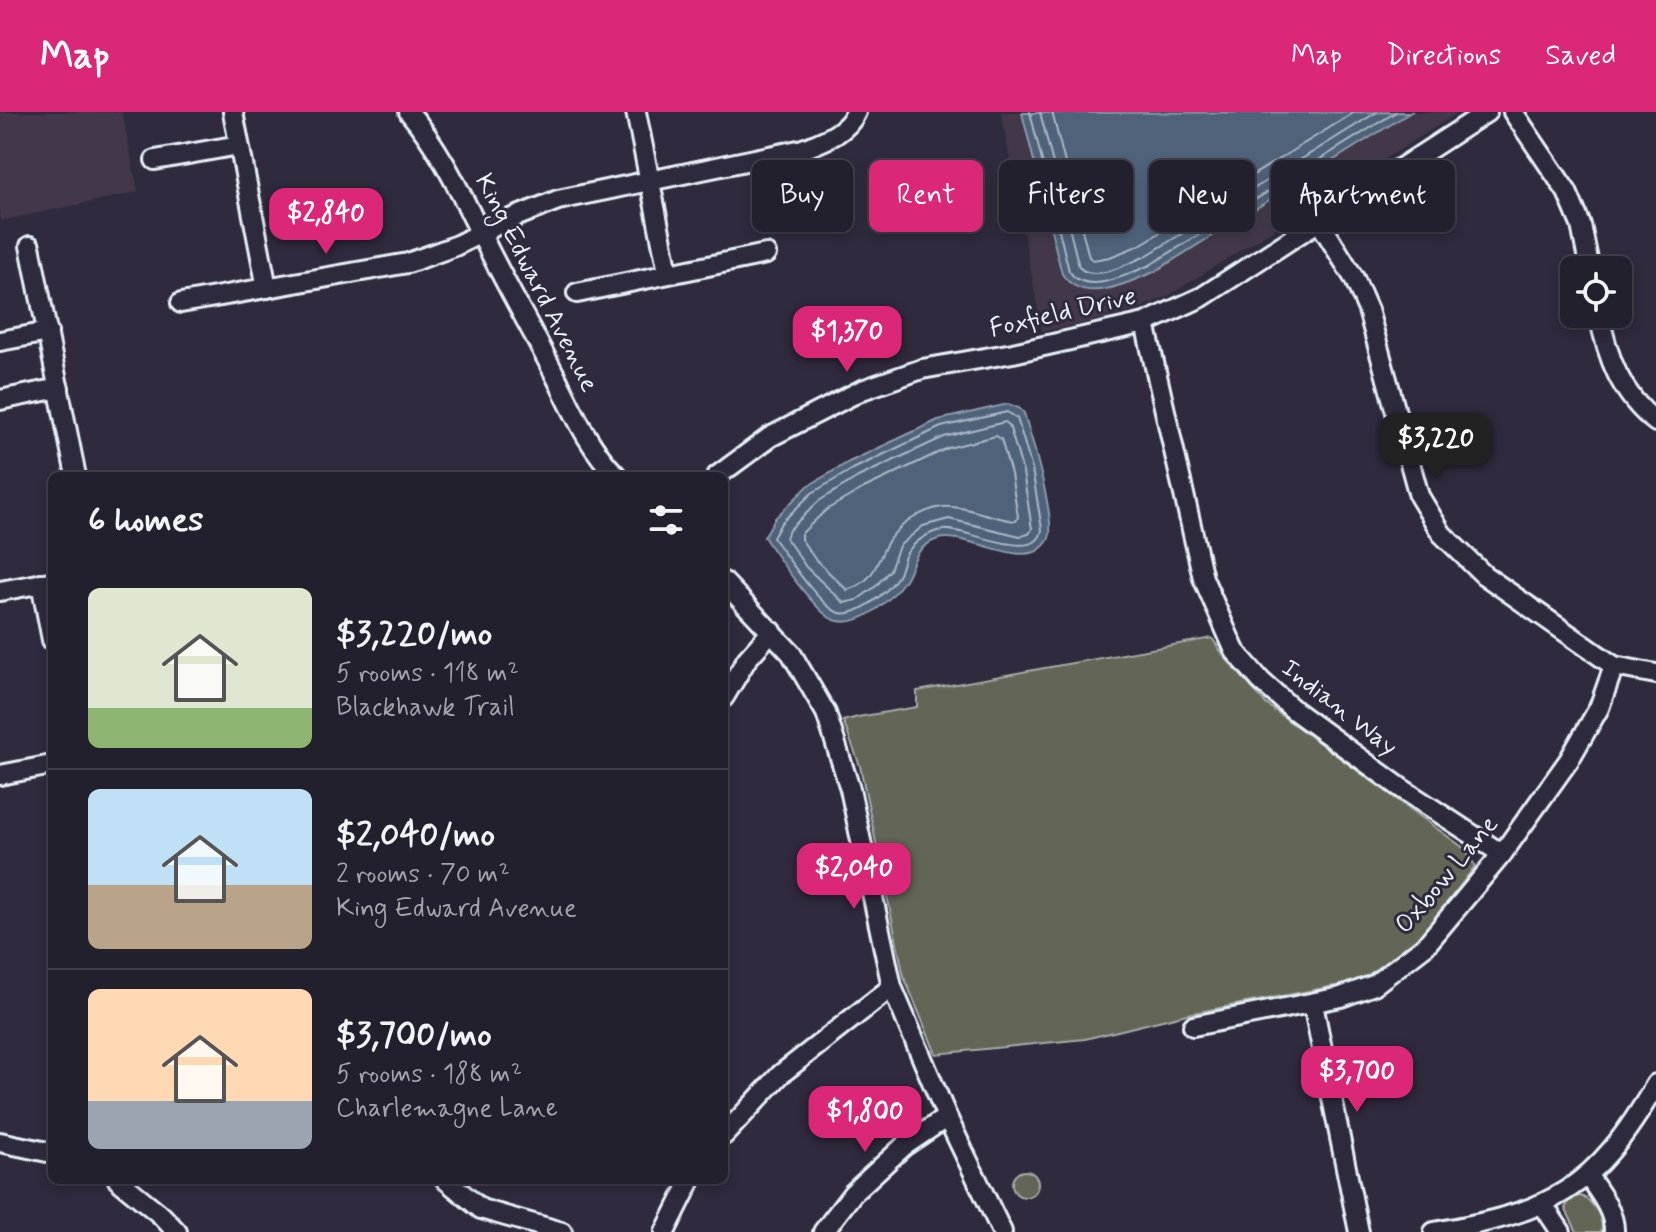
<!DOCTYPE html>
<html lang="en">
<head>
<meta charset="utf-8">
<style>
	body { margin:0; font-family:Mynerve,sans-serif; background:#2f2d3a; color:#f1f3f6; height:100vh; display:flex; flex-direction:column; font-size:30px; white-space:nowrap }
	* { box-sizing:border-box; margin:0 }
	p { font-size:26px; color:#a3a3aa }
	.icon { flex:none; width:44px; height:44px; fill:none; stroke:currentColor; stroke-width:2; stroke-linecap:round; stroke-linejoin:round }
	.map { position:relative; flex:1; overflow:hidden }
	.details { position:absolute; left:48px; top:360px; width:680px; height:712px; display:flex; flex-direction:column; background:#23202e; border-radius:12px; box-shadow:0 4px 12px #0003,0 0 0 2px #403e4a }
	.details>* { flex:none }
	.top-card { position:absolute; left:752px; top:48px; width:760px; height:72px; display:flex; gap:16px }
	.controls { position:absolute; left:1560px; top:144px; display:grid; gap:16px }
	.controls a { display:grid; place-items:center; width:72px; height:72px; border-radius:12px; background:#23202e; box-shadow:0 4px 12px #0003,0 0 0 2px #403e4a; font-size:40px }
	.price { position:absolute; translate:-50% -68px; padding:0 18px; border-radius:16px; background:#db2777; color:#fff; font-size:26px; line-height:52px; filter:drop-shadow(0 2px 4px #0008) }
	.price::after { content:''; position:absolute; left:50%; top:48px; width:24px; height:18px; margin-left:-12px; background:inherit; clip-path:polygon(0 0,100% 0,50% 100%) }
	.price.on { background:#222; color:#fff }
	ul { padding:0; list-style:none }
	li { display:flex; align-items:center; gap:24px; height:200px; padding:0 40px }
	li+li { border-top:2px solid #403e4a }
	li span { display:grid; place-items:center; flex:none; width:224px; height:160px; border-radius:12px; color:#555 }
	li>.icon { margin-inline-start:auto }
	span .icon { width:96px; height:96px; fill:#fffc; stroke-width:1 }
	li b { font-size:34px }
	h2 { display:flex; justify-content:space-between; align-items:center; height:96px; padding:0 40px; font-size:34px }
	.pill { padding:0 28px; border-radius:12px; background:#23202e; box-shadow:0 4px 12px #0003,0 0 0 2px #403e4a; font-size:28px; line-height:72px }
	.pill.on { background:#db2777; color:#fff }
	header { display:flex; align-items:center; gap:48px; box-sizing:border-box; height:112px; padding:0 40px; background:#db2777; color:#fff }
	header strong { font-size:38px }
	nav { display:flex; gap:44px; margin-inline-start:auto; font-size:28px }
	.map>svg:first-child { display:block }
	.built { fill:#423848 }
	.green { fill:#646657; stroke:#a6aca8; stroke-width:2 }
	.water { fill:#4f627a; stroke:#8c9bac; stroke-width:2 }
	.lines { fill:none; stroke-linecap:round; stroke-linejoin:round }
	.shore { stroke:#abb8c6; stroke-width:2 }
	.minor-casing { stroke:#e8f1f8; stroke-width:24 }
	.minor { stroke:#2f2a3d; stroke-width:18 }
	.labels { text-anchor:middle; dominant-baseline:central; stroke-width:6; stroke-linejoin:round; paint-order:stroke }
	.street-label { font-size:26px; fill:#e8f1f8; stroke:#2f2a3d }
</style>
</head>
<body>
<header>
<strong>Map</strong>
<nav><a>Map</a><a>Directions</a><a>Saved</a></nav>
</header>
<div class="map">
<svg width="1656" height="1120" viewBox="0 0 1656 1120">
	<rect width="100%" height="100%" fill="#2f2a3d"/>
	<filter id="ink" filterUnits="userSpaceOnUse"><feTurbulence type="fractalNoise" baseFrequency=".0125" numOctaves="2"/><feDisplacementMap in="SourceGraphic" scale="16" xChannelSelector="R" yChannelSelector="G"/><feConvolveMatrix kernelMatrix="1 2 1 2 8 2 1 2 1" color-interpolation-filters="sRGB"/></filter>
	<g filter="url(#ink)">
		<!-- built -->
		<g class="built">
			<polygon points="0,0 122,0 138,80 0,109"/>
			<polygon points="1001,0 1459,0 1168,184 1130,200 1086,211 1042,219"/>
		</g>
		<!-- green -->
		<g class="green">
			<polygon points="1212,526 1227,548 1266,592 1465,737 1475,754 1426,820 1401,844 1356,870 1183,903 1085,927 936,942 904,865 860,654 843,609 858,605 917,595 917,579"/>
			<circle cx="1025" cy="1072" r="13"/>
			<path d="M1581,1084C1594,1090 1605,1106 1601,1120H1577L1565,1096L1572,1085Z"/>
		</g>
		<!-- water -->
		<g class="water">
			<path d="M1411,0L1154,160C1126,171 1084,194 1062,162L1022,1Z"/>
			<path d="M1008,292L1019,296L1024,301C1031,323 1056,408 1049,426C1048,430 1041,437 1037,439C1020,447 995,436 978,432C962,428 946,422 931,430C912,440 914,455 904,469C891,488 860,517 834,508C816,501 776,443 764,425L775,406L808,374L849,350L938,308Z"/>
		</g>
		<g class="lines">
			<!-- shore -->
			<g class="shore">
				<path d="M1030,0L1069,159C1086,185 1128,162 1150,153L1396,0"/>
				<path d="M1040,0L1079,155C1094,171 1129,151 1146,144L1377,0"/>
				<polyline points="1052,0 1089,145 1093,148 1110,145 1140,133 1355,0"/>
				<path d="M1007,300L1017,306L1032,357L1042,417C1038,454 964,414 942,418C929,420 914,430 907,441C902,448 902,457 898,464C889,479 856,508 837,500C819,493 786,443 773,426L781,411L812,381L853,357L941,315Z"/>
				<polygon points="1005,310 1009,313 1023,360 1032,417 1029,422 1020,424 949,407 923,414 899,434 890,458 875,475 857,488 844,491 806,455 786,426 789,418 819,389 858,365 944,325"/>
				<path d="M996,324L1001,327L1011,362L1018,405L1016,409C992,407 966,393 942,395C921,398 896,414 886,433C875,455 874,469 847,478L815,447L801,427V422L826,398L864,376L948,336Z"/>
			</g>
			<!-- minor casing -->
			<g class="minor-casing">
				<g id="minor">
					<polyline points="233,0 267,176"/>
					<path d="M409,0C440,37 459,78 480,120C503,168 530,214 554,261C573,298 587,334 617,364"/>
					<polyline points="636,0 668,160"/>
					<polyline points="1513,0 1567,80 1581,113 1590,158"/>
					<polyline points="155,48 239,33"/>
					<polyline points="1319,109 1354,166 1368,198 1419,384 1442,422 1484,463 1614,554 1656,562"/>
					<polyline points="30,134 76,364"/>
					<polyline points="577,181 766,142"/>
					<path d="M181,191L408,151L455,134L505,109L558,88L803,37C823,29 847,21 856,0"/>
					<path d="M1599,202C1607,245 1621,283 1656,310"/>
					<polyline points="1145,211 1203,466 1235,539 1261,569 1295,599 1401,676 1502,742"/>
					<polyline points="0,229 48,220"/>
					<polyline points="0,288 59,276"/>
					<polyline points="717,364 770,325 862,278 922,257 1013,241 1145,211 1202,185 1487,0"/>
					<polyline points="724,470 791,541 826,601 850,677 892,875 947,1005 1002,1120"/>
					<polyline points="41,471 52,528"/>
					<polyline points="0,479 49,470"/>
					<polyline points="724,585 747,547 772,519"/>
					<polyline points="0,663 52,653"/>
					<polyline points="1313,892 1359,1120"/>
					<polyline points="1193,914 1341,885 1374,873 1426,833 1502,742 1569,648 1599,596 1614,554"/>
					<polyline points="724,1023 781,962 892,875"/>
					<polyline points="0,1030 52,1041"/>
					<path d="M1588,1064C1599,1080 1615,1100 1614,1120"/>
					<polyline points="118,1068 161,1103 177,1120"/>
					<polyline points="446,1068 481,1097 562,1120"/>
					<polyline points="1543,1093 1561,1120"/>
					<polyline points="665,1120 691,1068"/>
					<polyline points="823,1120 853,1081 904,1034 947,1005"/>
					<path d="M1434,1120C1552,1100 1595,1078 1656,972"/>
				</g>
			</g>
			<!-- minor -->
			<use href="#minor" class="minor"/>
		</g>
	</g>
	<g class="labels">
		<!-- street labels -->
		<g class="street-label">
			<text transform="translate(536 171) rotate(63)">King Edward Avenue</text>
			<text transform="translate(1063 201) rotate(-13)">Foxfield Drive</text>
			<text transform="translate(1339 596) rotate(38)">Indian Way</text>
			<text transform="translate(1447 763) rotate(-50)">Oxbow Lane</text>
		</g>
	</g>
</svg>
<div class="controls">
<a><svg class="icon" aria-label="locate" viewBox="0 0 24 24"><circle cx="12" cy="12" r="6"/><path d="M12 2v4M12 18v4M2 12h4M18 12h4"/></svg></a>
</div>
<b class="price" style="left:326px;top:144px">$2,840</b>
<b class="price" style="left:847px;top:262px">$1,370</b>
<b class="price on" style="left:1436px;top:369px">$3,220</b>
<b class="price" style="left:854px;top:799px">$2,040</b>
<b class="price" style="left:1357px;top:1002px">$3,700</b>
<b class="price" style="left:865px;top:1042px">$1,800</b>
<div class="top-card">
<a class="pill">Buy</a>
<a class="pill on">Rent</a>
<a class="pill">Filters</a>
<a class="pill">New</a>
<a class="pill">Apartment</a>
</div>
<section class="details">
<h2>6 homes<svg class="icon" aria-label="filters" viewBox="0 0 24 24"><path d="M4 7h16M4 17h16"/><circle cx="9" cy="7" r="2"/><circle cx="15" cy="17" r="2"/></svg></h2>
<ul>
<li><span style="background:linear-gradient(#dfe7d0 75%,#8fb573 0)"><svg class="icon" aria-label="home" viewBox="0 0 24 24"><path d="M3 11l9-7 9 7M6 9v11h12V9"/></svg></span><div><b>$3,220/mo</b><p>5 rooms · 118 m²</p><p>Blackhawk Trail</p></div></li>
<li><span style="background:linear-gradient(#bfe0f5 60%,#b9a48a 0)"><svg class="icon" aria-label="home" viewBox="0 0 24 24"><path d="M3 11l9-7 9 7M6 9v11h12V9"/></svg></span><div><b>$2,040/mo</b><p>2 rooms · 70 m²</p><p>King Edward Avenue</p></div></li>
<li><span style="background:linear-gradient(#ffd9b3 70%,#9aa5b1 0)"><svg class="icon" aria-label="home" viewBox="0 0 24 24"><path d="M3 11l9-7 9 7M6 9v11h12V9"/></svg></span><div><b>$3,700/mo</b><p>5 rooms · 188 m²</p><p>Charlemagne Lane</p></div></li>
</ul>
</section>
</div>
</body>
</html>
